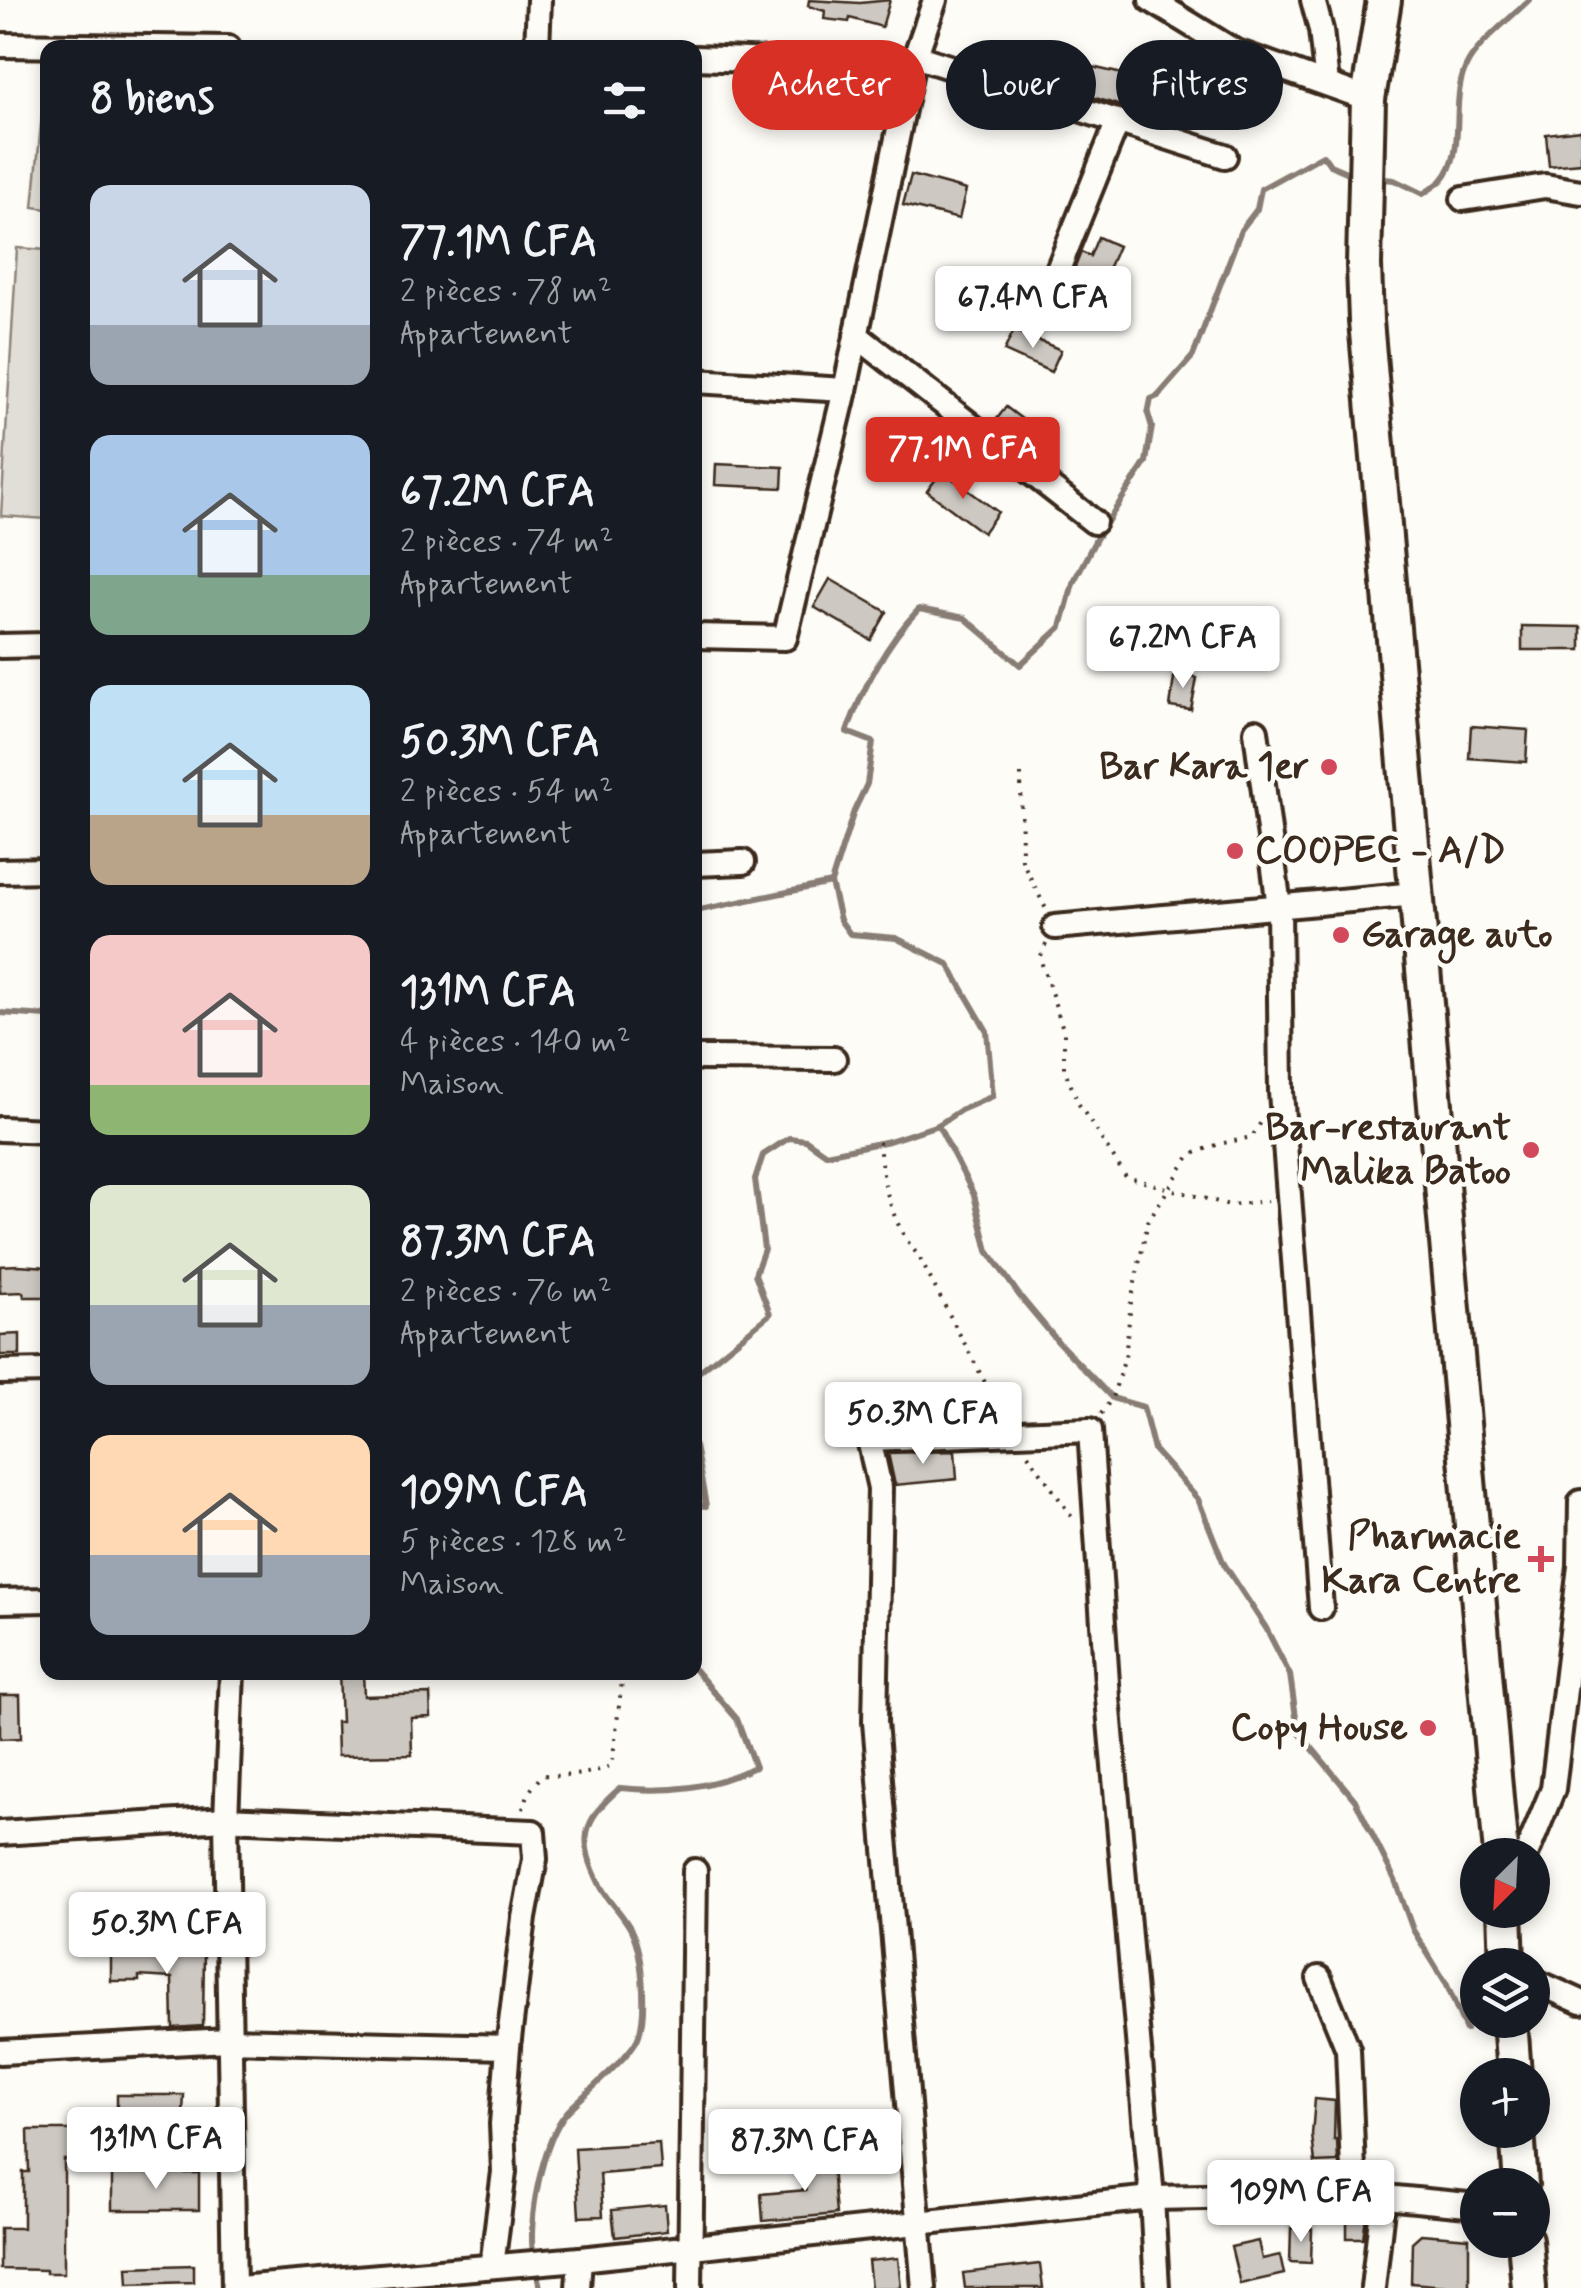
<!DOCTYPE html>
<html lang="fr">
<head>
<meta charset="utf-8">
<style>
	body { margin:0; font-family:Mynerve,sans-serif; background:#242831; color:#f1f3f6; height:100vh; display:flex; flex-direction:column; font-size:38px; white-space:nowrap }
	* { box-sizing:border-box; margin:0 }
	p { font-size:32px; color:#9ea1a6 }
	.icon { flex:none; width:55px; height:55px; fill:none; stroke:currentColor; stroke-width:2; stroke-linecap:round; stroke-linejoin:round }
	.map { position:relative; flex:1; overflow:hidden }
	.drawer { position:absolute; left:40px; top:40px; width:662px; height:1640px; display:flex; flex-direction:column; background:#171b24; border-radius:20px; box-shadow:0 5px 15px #0003 }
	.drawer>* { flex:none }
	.banner { position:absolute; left:732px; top:40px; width:698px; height:90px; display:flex; gap:20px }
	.needle { width:65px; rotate:204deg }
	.buttons { position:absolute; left:1460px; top:1838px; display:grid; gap:20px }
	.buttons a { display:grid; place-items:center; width:90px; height:90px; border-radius:50%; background:#171b24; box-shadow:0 5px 15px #0003; font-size:50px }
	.price { position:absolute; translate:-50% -85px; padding:0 22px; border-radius:10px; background:#fff; color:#222; font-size:32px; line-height:65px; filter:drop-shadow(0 2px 5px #0008) }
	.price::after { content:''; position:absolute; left:50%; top:60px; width:30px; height:22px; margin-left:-15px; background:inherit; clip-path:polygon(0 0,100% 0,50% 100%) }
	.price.current { background:#d93025; color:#fff }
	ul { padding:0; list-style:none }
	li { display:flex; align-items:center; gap:30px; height:250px; padding:0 50px }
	li span { display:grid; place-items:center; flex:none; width:280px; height:200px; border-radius:20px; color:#555 }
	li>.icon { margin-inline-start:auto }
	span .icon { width:120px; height:120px; fill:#fffc; stroke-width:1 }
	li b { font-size:42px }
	h2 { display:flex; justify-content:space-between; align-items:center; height:120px; padding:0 50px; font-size:42px }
	.tag { padding:0 35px; border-radius:45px; background:#171b24; box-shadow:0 5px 15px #0003; font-size:35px; line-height:90px }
	.tag.current { background:#d93025; color:#fff }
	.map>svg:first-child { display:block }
	.green { fill:#e1ded7; stroke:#8e847a; stroke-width:2.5 }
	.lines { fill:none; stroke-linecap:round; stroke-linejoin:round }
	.stream { stroke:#887d74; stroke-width:6 }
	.building { fill:#cdc8c2; stroke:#3b2a1e; stroke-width:2.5 }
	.minor-casing { stroke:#3b2a1e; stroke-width:30 }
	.highway-casing { stroke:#3b2a1e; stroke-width:40 }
	.path { stroke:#3b2a1e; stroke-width:4; stroke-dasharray:2.5 8; stroke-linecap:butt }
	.minor { stroke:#fdfcf7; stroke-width:22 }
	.highway { stroke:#fdfcf7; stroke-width:32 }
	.poi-dot { fill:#d1495b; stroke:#fdfcf7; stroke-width:4 }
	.labels { text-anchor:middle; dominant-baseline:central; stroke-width:9; stroke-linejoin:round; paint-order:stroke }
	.poi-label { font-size:38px; font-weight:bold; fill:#3b2a1e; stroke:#fdfcf7; text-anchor:end }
</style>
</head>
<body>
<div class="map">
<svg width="1581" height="2288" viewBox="0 0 1581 2288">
	<rect width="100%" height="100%" fill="#fdfcf7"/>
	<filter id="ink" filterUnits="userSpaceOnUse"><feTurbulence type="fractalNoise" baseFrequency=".01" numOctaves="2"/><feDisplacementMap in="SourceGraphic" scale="20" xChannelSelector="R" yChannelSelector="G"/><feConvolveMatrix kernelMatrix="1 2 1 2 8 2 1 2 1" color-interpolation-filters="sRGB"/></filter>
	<g filter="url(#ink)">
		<!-- green -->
		<g class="green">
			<polygon points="45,83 48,83 47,209 33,207"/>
			<polygon points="17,248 47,250 47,519 1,516"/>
		</g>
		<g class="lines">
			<!-- stream -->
			<g class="stream">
				<path d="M1375,178L1394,180L1423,194C1429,190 1437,185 1442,180C1469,149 1447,97 1469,61C1481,41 1512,17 1529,0"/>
				<polyline points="695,911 831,883"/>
				<polyline points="0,1013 48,1016"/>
				<polyline points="938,1125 974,1195 988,1251 1019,1295 1059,1343 1112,1398 1143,1407 1154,1450 1198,1499 1224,1564 1266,1628 1290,1675 1298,1731 1355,1800 1395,1880 1413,1930 1446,1983 1466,2030"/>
				<path d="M695,1375L770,1314L755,1274L764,1249L755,1179L763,1155L789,1138L806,1140L826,1154L889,1141L938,1125L961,1110L993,1096L987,1031L948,964L896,938L850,934L840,920L831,883L854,811L867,784L873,742L847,732C862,689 887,642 919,609L965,618L1020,665L1061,627L1073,583L1096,539L1146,462L1152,427L1148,414L1151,399L1158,396L1193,356L1241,230L1257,209L1261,189L1323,155L1330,165L1358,177"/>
				<polyline points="695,1446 706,1506 695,1505"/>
				<path d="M534,2258C526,2224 543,2138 567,2112C582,2096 634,2054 639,2035C647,2010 643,1954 631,1930C624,1915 609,1902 601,1887C577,1840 582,1821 620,1788C669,1793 711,1788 755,1767L737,1719L695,1670"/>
				<polyline points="536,2270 540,2287"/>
			</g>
		</g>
		<!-- building -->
		<g class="building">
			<polygon points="809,0 860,3 890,0 882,27 850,18 849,22 824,19 825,11 808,6"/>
			<polygon points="1092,67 1131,76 1124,107 1086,95"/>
			<polygon points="1581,130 1581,163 1549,166 1546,134"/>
			<polygon points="911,175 966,190 959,219 903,205"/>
			<polygon points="1098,237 1118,246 1098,292 1070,280 1081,252 1090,256"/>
			<polygon points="1014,330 1061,350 1051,372 1004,351"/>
			<polygon points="1006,407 1047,438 1034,456 993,424"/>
			<polygon points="716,464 783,467 782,488 715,485"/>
			<polygon points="942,471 998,512 983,533 927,491"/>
			<polygon points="830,579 887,612 871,640 814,607"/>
			<polygon points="1522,626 1581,627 1581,650 1522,650"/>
			<polygon points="1175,670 1197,678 1191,710 1170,707"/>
			<polygon points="1471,726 1528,730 1526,762 1469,758"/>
			<polygon points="18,1265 48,1267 48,1297 24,1297 23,1292 0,1293 0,1266"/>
			<polygon points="20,1334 20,1355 0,1355 0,1335"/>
			<polygon points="955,1451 957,1479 895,1485 888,1453"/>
			<polygon points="339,1672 363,1672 364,1696 430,1694 431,1717 411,1718 412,1755 337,1756 336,1722 341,1722"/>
			<polygon points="0,1695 20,1695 21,1738 0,1739"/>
			<polygon points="111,1948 204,1950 203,2026 173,2028 172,1978 139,1976 139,1981 111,1981"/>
			<polygon points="117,2095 184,2095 183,2112 176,2113 176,2129 117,2129"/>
			<polygon points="1315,2099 1335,2101 1334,2140 1337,2140 1338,2162 1315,2163 1312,2135"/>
			<polygon points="28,2130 73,2130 73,2160 64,2160 64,2273 46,2273 46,2270 0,2269 0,2228 23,2228 23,2172 29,2172"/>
			<polygon points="659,2143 661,2169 600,2174 603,2216 579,2217 575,2148"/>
			<polygon points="831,2155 836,2214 763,2221 761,2194 806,2190 803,2157"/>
			<rect x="112" y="2173" width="87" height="37"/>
			<polygon points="665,2205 667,2231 615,2237 612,2210"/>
			<polygon points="1347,2209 1367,2210 1363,2238 1347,2238"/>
			<polygon points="1291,2228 1312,2229 1311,2263 1290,2262"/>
			<polygon points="1421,2234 1469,2238 1469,2288 1411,2283 1412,2242"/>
			<polygon points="1258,2241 1262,2259 1280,2255 1284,2274 1240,2284 1231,2247"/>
			<polygon points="898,2258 901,2288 871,2288 868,2261"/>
			<polygon points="1040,2264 1043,2288 965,2288 963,2273"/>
			<polygon points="193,2265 193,2282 128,2284 127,2267"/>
		</g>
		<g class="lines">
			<!-- minor casing -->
			<g class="minor-casing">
				<g id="minor">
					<polyline points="1151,0 1234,51 1368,99"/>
					<polyline points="1313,0 1321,30 1327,84"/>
					<polyline points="0,45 228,48"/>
					<polyline points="537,48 539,0"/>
					<polyline points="915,56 1225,156"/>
					<polyline points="695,58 912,66 935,0"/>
					<polyline points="1463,199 1545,186 1581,192"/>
					<polyline points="1045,302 1118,121"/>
					<polyline points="856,335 1094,522"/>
					<polyline points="695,381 845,390"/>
					<polyline points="695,636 785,638 845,390 912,66"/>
					<polyline points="0,646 48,645"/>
					<polyline points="1256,731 1279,907 1281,1092 1321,1608"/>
					<polyline points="695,864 743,862"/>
					<polyline points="0,871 48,870"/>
					<polyline points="1055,927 1416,894"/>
					<polyline points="695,1058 834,1059"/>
					<polyline points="0,1129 48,1131"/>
					<polyline points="0,1372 48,1371"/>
					<polyline points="0,1601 48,1600"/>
					<polyline points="232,1672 226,1819 234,2288"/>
					<polyline points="0,1833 226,1819 533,1832 535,1859 524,1918 508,2047 502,2124 504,2172 492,2266"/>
					<polyline points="1526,1855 1553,1789 1580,1566 1581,1502"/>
					<polyline points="1319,1978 1348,2049 1354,2194"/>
					<polyline points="1532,1980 1581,2002"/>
					<polyline points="0,2052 228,2040 508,2047"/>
					<polyline points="239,2288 580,2259 1152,2198 1354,2194 1478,2206"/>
					<polyline points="578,2288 580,2259"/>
					<polyline points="690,2288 695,1871"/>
					<polyline points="924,2288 875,1722 880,1488 869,1439 1090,1430 1108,1698 1152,2198 1157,2288"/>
					<polyline points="1373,2288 1383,2199"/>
				</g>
			</g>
			<!-- highway casing -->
			<g class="highway-casing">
				<g id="highway">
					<polyline points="1384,0 1368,99 1364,265 1366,321 1501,1855"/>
					<polyline points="1505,1910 1507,1965"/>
					<polyline points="1510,2020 1514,2075"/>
					<polyline points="1517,2130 1521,2185"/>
					<polyline points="1525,2240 1529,2288"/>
				</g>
			</g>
			<!-- path -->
			<g class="path">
				<polyline points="1021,774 1022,861 1046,909"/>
				<polyline points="1046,944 1040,958 1064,1032 1064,1068 1078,1103 1126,1177 1229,1205 1268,1201"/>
				<path d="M879,1142C882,1181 891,1224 918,1255L1001,1413"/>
				<polyline points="1101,1414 1112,1398 1125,1358 1131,1302 1148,1221 1190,1155 1219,1144 1252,1137 1261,1122"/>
				<polyline points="1028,1454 1074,1520"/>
				<path d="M523,1809L529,1792L542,1775C567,1777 590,1775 612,1765L623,1672"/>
			</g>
			<!-- minor -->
			<use href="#minor" class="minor"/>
			<!-- highway -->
			<use href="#highway" class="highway"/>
		</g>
	</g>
	<!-- markers -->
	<g class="poi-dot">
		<circle cx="1329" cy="767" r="10"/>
		<circle cx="1235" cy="851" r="10"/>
		<circle cx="1341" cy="935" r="10"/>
		<circle cx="1531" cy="1150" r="10"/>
		<path d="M1536 1544h10v10h10v10h-10v10h-10v-10h-10v-10h10z"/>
		<circle cx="1428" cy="1728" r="10"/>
	</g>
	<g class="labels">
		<!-- poi labels -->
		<g class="poi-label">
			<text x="1309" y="767">Bar Kara 1er</text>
			<text x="1255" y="851" text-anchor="start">COOPEC - A/D</text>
			<text x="1361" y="935" text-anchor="start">Garage auto</text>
			<text x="1511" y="1128">Bar-restaurant<tspan x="1511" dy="44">Malika Batoo</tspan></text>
			<text x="1521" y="1537">Pharmacie<tspan x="1521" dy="44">Kara Centre</tspan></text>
			<text x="1408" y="1728">Copy House</text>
		</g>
	</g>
</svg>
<div class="buttons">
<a><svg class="needle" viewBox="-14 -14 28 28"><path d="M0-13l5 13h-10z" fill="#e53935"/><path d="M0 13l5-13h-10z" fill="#9ea1a6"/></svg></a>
<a><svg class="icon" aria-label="layers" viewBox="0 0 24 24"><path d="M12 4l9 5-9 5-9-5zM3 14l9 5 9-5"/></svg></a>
<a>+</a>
<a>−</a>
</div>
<b class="price" style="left:1033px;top:351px">67.4M CFA</b>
<b class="price current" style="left:963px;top:502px">77.1M CFA</b>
<b class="price" style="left:1183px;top:691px">67.2M CFA</b>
<b class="price" style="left:923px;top:1467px">50.3M CFA</b>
<b class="price" style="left:167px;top:1977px">50.3M CFA</b>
<b class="price" style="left:156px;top:2192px">131M CFA</b>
<b class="price" style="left:805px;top:2194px">87.3M CFA</b>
<b class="price" style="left:1301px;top:2245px">109M CFA</b>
<div class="banner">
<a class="tag current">Acheter</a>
<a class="tag">Louer</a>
<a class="tag">Filtres</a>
</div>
<section class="drawer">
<h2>8 biens<svg class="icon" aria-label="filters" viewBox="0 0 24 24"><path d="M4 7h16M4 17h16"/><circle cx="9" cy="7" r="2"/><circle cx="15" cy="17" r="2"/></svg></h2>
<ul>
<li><span style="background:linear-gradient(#c9d6e8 70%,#9aa5b1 0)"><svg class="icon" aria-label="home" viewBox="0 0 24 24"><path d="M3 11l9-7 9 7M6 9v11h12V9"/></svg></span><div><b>77.1M CFA</b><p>2 pièces · 78 m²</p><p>Appartement</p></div></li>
<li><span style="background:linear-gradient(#a9c7e8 70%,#7fa58c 0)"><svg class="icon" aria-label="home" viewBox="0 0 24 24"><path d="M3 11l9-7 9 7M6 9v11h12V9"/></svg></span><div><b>67.2M CFA</b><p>2 pièces · 74 m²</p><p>Appartement</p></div></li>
<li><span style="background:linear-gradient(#bfe0f5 65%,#b9a48a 0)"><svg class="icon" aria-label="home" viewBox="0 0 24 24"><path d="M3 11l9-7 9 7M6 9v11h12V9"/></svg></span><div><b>50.3M CFA</b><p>2 pièces · 54 m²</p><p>Appartement</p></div></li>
<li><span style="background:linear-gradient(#f6c9c9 75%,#8fb573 0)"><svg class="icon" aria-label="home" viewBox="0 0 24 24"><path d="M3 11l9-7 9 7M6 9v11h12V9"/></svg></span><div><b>131M CFA</b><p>4 pièces · 140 m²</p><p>Maison</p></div></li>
<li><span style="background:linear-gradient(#dfe7d0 60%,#9aa5b1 0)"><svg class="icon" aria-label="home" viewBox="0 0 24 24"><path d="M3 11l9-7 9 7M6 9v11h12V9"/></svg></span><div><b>87.3M CFA</b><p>2 pièces · 76 m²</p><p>Appartement</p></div></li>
<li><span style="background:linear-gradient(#ffd9b3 60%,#9aa5b1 0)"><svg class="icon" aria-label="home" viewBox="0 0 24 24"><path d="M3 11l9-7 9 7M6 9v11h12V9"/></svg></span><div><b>109M CFA</b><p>5 pièces · 128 m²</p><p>Maison</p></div></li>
</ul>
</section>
</div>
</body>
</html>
